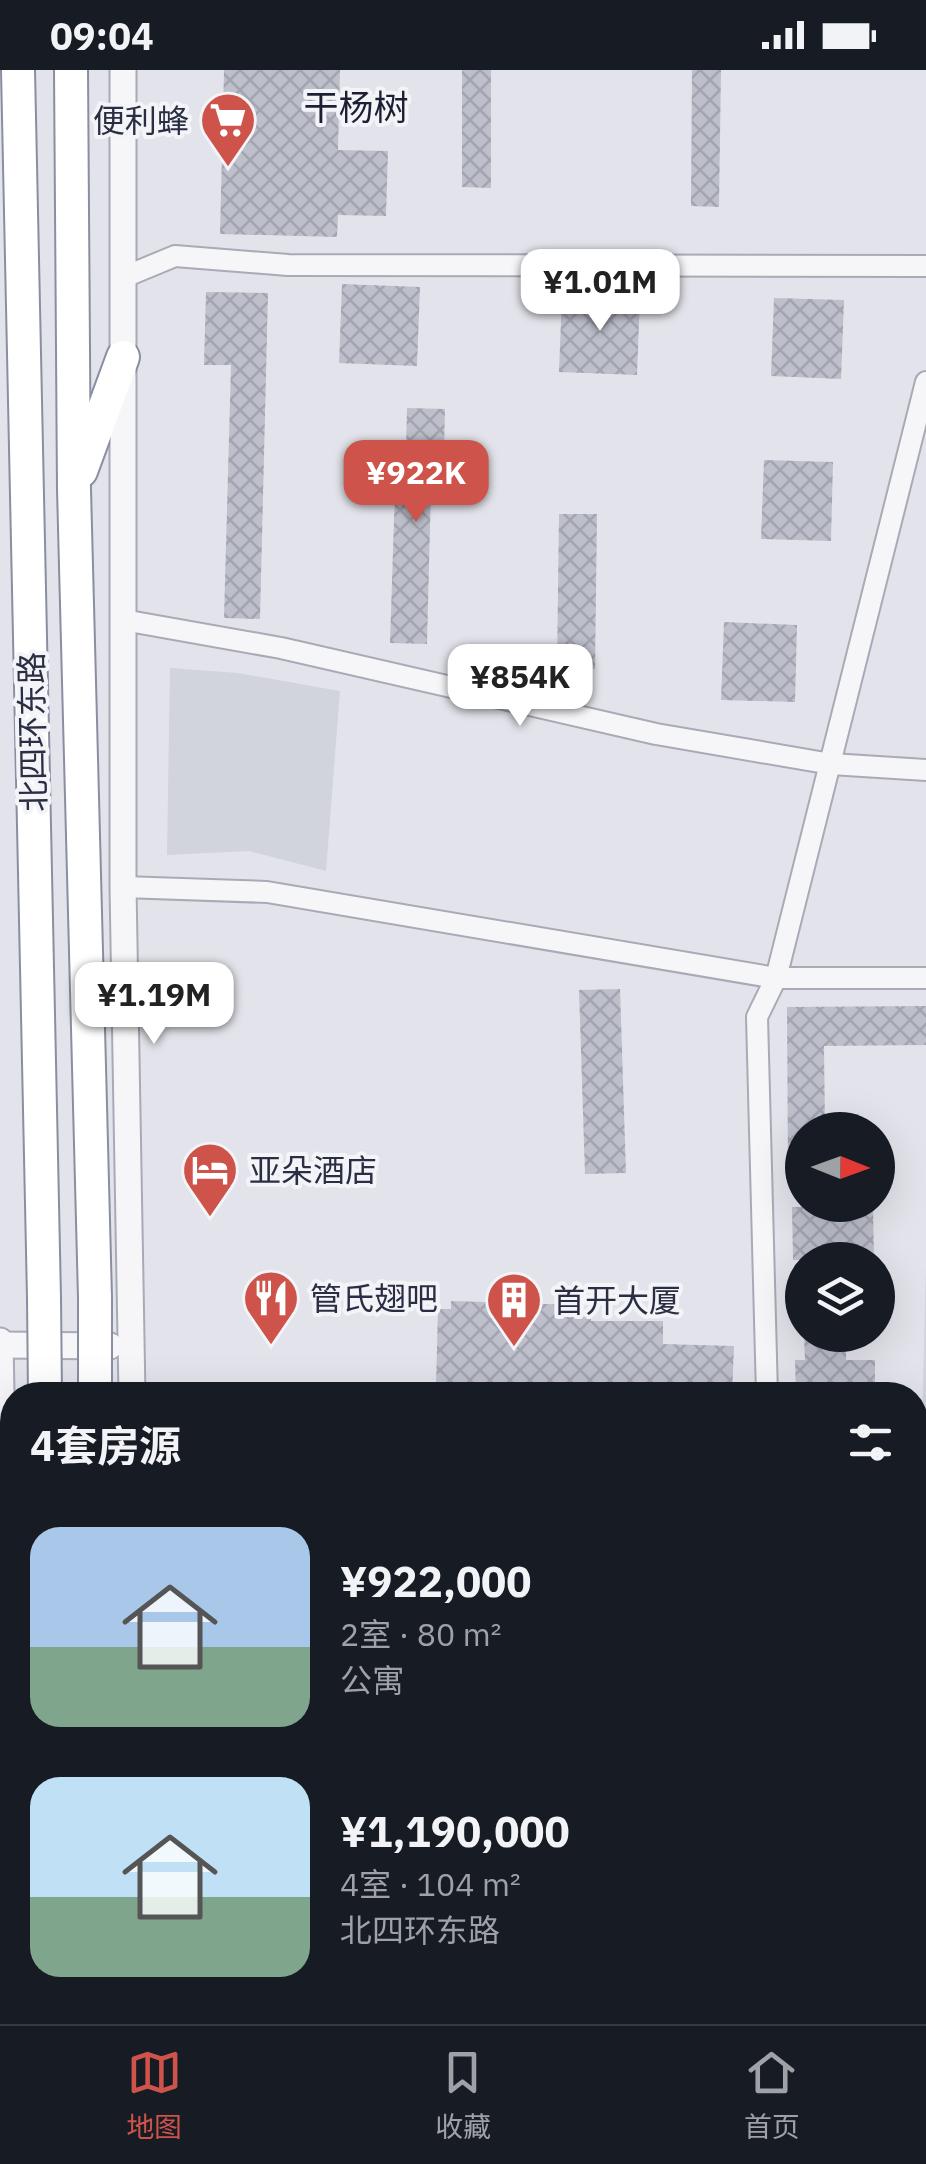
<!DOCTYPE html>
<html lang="zh">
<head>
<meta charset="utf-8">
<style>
	body { margin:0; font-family:"IBM Plex Sans","Noto Sans SC",sans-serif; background:#242831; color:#f1f3f6; height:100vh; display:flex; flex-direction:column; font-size:38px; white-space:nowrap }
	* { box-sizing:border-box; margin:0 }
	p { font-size:32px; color:#9ea1a6 }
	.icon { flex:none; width:55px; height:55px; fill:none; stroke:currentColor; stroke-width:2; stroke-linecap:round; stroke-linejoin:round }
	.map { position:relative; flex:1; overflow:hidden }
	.drawer { position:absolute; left:0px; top:1312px; width:928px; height:642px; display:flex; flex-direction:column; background:#171b24; border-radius:40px 40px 0 0; box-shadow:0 10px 40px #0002 }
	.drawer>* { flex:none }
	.needle { width:65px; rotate:91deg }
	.buttons { position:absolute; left:785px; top:1042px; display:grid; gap:20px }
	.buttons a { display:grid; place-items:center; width:110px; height:110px; border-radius:50%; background:#171b24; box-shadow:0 10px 40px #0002; font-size:50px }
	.price { position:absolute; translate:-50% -85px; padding:0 22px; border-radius:20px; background:#fff; color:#222; font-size:32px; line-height:65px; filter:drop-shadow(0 2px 5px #0008) }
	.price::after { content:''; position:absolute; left:50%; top:60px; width:30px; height:22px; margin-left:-15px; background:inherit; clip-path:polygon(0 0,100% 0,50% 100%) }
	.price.active { background:#cd534b; color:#fff }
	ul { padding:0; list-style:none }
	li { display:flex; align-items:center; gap:30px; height:250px; padding:0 30px }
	li span { display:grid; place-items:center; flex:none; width:280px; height:200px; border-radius:30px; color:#555 }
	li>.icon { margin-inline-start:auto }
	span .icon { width:120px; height:120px; fill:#fffc; stroke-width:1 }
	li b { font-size:42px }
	h2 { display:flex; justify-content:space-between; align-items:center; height:120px; padding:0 30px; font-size:42px }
	.status { display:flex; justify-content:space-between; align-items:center; height:70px; padding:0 50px; background:#171b24; direction:ltr }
	.status svg { height:28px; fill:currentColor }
	.dock { display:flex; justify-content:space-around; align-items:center; height:140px; border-top:2px solid #363941; background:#171b24; font-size:28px; color:#9ea1a6 }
	.dock a { display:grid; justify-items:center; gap:5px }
	.dock .active { color:#cd534b }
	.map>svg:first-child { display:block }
	.built { fill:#d1d3dd }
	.building { fill:url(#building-cross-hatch) }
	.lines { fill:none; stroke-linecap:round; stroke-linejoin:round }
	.minor-casing { stroke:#a8aab5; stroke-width:24 }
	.tertiary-casing { stroke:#a8aab5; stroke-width:29 }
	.trunk-casing { stroke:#8a8ea1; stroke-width:36 }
	.minor { stroke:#f6f6f9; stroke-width:20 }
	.tertiary { stroke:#f6f6f9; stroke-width:25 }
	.trunk { stroke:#fff; stroke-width:32 }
	.trunk-bridge-casing { stroke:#8a8ea1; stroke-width:36; stroke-linecap:butt }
	.trunk-bridge { stroke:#fff; stroke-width:32 }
	.labels { text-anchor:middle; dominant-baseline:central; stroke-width:8; stroke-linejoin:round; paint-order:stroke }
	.poi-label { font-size:32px; fill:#2b2e43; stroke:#f3f4f8; text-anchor:start }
	.street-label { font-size:32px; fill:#2b2e43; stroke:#f3f4f8 }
	.neighbourhood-label { font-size:35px; fill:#1d2034; stroke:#f3f4f8 }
</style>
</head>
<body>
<div class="status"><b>09:04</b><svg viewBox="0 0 49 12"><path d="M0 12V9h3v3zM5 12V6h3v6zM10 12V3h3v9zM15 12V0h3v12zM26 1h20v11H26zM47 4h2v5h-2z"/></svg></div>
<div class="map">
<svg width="926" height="1954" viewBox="0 0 926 1954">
	<defs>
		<pattern id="building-cross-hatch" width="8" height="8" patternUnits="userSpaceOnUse" patternTransform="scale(2.5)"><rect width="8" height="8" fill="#bdbfcb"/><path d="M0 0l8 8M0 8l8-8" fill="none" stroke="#a3a4b0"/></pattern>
	</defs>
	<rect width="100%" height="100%" fill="#e3e4eb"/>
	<!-- built -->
	<g class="built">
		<polygon points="170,598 238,603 340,621 326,801 249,781 167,785"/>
		<polygon points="926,1196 926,1392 921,1392"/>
		<polygon points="915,1823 926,1823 926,1954 843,1951 844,1943 915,1942"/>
		<polygon points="794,1942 794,1954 170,1954 170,1943"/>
	</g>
	<!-- building -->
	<g class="building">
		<polygon points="224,0 340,0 338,80 388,81 386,146 338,145 337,167 220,164"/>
		<polygon points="462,0 491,0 491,118 462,117"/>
		<polygon points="692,0 721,0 719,137 691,136"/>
		<polygon points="342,214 420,217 417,296 339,293"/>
		<polygon points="206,222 268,223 260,549 224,548 231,295 204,295"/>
		<polygon points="562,224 640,226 637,305 559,302"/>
		<polygon points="774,228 844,230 841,309 771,306"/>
		<polygon points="407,338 445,339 443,418 431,418 427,574 390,573 395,419 405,419"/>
		<polygon points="764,390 833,392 831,471 761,469"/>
		<polygon points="559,444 597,444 595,599 557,599"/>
		<polygon points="724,552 797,555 795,632 721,630"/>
		<polygon points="620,919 626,1103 585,1104 579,920"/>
		<polygon points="926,936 926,975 824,976 825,1060 802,1060 802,1098 788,1098 787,937"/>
		<polygon points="873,1136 874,1190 793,1190 792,1137"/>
		<polygon points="451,1231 577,1235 577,1241 591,1241 591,1251 663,1251 663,1274 734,1276 732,1325 612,1325 612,1322 577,1321 577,1325 449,1325 449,1318 436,1317 438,1239 451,1239"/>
		<polygon points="804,1265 846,1265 846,1290 875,1290 875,1325 796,1325 795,1290 805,1290"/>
	</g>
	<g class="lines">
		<!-- minor casing -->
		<g class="minor-casing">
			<g id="minor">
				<polyline points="122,208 175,186 288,195 926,196"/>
				<polyline points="123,550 281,578 656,664 831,694 926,700"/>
				<polyline points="123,817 267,822 776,908 926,908"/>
				<polyline points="767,1325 757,947 776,908 926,312"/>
				<polyline points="818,1954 818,1942"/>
			</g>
		</g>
		<!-- tertiary casing -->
		<g class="tertiary-casing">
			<g id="tertiary">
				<polyline points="123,0 123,817 132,1325"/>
				<polyline points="0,1271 13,1954"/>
				<polyline points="0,1275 110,1276"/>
				<polyline points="915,1410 926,1410"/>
				<polyline points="915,1430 926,1430"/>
				<polyline points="147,1942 147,1954"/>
			</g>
		</g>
		<!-- trunk casing -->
		<g class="trunk-casing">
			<g id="trunk">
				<polyline points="18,0 44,1228"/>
				<polyline points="71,0 74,419 95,1228"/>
				<polyline points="81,401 123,287"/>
				<polyline points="54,1942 54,1954"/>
				<polyline points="105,1942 105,1954"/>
			</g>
		</g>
		<!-- minor -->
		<use href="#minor" class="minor"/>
		<!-- tertiary -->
		<use href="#tertiary" class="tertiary"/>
		<!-- trunk -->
		<use href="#trunk" class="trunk"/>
		<!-- trunk-bridge casing -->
		<g class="trunk-bridge-casing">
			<g id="trunk-bridge">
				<polyline points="44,1228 45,1325"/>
				<polyline points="95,1228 95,1325"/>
			</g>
		</g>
		<!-- trunk-bridge -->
		<use href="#trunk-bridge" class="trunk-bridge"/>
	</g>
	<!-- icons -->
	<defs>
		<g id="supermarket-pin" transform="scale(2.875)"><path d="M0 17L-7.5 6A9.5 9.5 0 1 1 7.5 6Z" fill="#cd534b" stroke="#f3f4f8"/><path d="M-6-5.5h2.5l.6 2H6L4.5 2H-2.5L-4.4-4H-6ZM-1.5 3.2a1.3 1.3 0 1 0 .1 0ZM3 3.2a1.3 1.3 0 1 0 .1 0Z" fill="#fff"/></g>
		<g id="hotel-pin" transform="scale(2.875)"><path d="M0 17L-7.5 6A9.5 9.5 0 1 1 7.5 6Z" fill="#cd534b" stroke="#f3f4f8"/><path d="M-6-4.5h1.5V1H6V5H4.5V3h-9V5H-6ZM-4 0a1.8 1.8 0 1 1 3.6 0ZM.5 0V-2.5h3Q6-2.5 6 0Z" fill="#fff"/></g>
		<g id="restaurant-pin" transform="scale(2.875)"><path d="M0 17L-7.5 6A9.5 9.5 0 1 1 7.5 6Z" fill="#cd534b" stroke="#f3f4f8"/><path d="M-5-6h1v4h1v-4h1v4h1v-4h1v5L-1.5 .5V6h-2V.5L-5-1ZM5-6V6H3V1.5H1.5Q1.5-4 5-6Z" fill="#fff"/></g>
		<g id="building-pin" transform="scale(2.875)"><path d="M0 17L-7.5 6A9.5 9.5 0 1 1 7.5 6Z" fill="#cd534b" stroke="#f3f4f8"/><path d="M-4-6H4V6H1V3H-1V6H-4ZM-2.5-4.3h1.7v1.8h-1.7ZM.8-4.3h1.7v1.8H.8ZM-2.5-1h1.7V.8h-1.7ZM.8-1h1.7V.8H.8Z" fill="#fff"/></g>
	</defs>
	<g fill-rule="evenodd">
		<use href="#supermarket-pin" x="228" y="50"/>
		<use href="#hotel-pin" x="210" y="1100"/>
		<use href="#restaurant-pin" x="271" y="1228"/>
		<use href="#building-pin" x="514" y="1230"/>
	</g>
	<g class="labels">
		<!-- poi labels -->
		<g class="poi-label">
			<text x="189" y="50" text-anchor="end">便利蜂</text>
			<text x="249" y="1100">亚朵酒店</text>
			<text x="310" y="1228">管氏翅吧</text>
			<text x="553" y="1230">首开大厦</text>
		</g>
		<!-- street labels -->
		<g class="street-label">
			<text transform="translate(32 662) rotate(-91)">北四环东路</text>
		</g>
		<!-- neighbourhood labels -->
		<g class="neighbourhood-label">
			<text x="356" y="37">干杨树</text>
		</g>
	</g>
</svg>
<div class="buttons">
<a><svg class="needle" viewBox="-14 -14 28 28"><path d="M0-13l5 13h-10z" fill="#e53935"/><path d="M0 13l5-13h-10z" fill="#9ea1a6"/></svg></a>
<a><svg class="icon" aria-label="layers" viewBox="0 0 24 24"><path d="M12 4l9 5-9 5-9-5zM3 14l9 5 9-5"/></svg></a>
</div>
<b class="price" style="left:600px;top:264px">¥1.01M</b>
<b class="price active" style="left:416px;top:455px">¥922K</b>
<b class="price" style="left:520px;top:659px">¥854K</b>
<b class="price" style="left:154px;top:977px">¥1.19M</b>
<section class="drawer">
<h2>4套房源<svg class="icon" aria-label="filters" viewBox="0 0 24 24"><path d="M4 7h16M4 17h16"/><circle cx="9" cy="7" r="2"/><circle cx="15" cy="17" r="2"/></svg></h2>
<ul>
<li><span style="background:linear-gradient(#a9c7e8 60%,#7fa58c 0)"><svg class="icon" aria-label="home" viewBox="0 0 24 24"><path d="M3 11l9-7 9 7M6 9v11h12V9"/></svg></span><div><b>¥922,000</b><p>2室 · 80 m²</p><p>公寓</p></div></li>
<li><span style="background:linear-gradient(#bfe0f5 60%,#7fa58c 0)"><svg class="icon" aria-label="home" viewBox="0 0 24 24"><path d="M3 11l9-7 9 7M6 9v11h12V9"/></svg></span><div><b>¥1,190,000</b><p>4室 · 104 m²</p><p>北四环东路</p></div></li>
</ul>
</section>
</div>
<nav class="dock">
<a class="active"><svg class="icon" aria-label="map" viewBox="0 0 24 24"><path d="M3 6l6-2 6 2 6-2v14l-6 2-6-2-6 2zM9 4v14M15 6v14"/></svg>地图</a>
<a><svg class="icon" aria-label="saved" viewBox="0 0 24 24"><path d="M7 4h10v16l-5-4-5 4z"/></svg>收藏</a>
<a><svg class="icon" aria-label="home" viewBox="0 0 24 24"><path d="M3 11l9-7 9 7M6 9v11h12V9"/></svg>首页</a>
</nav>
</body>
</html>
